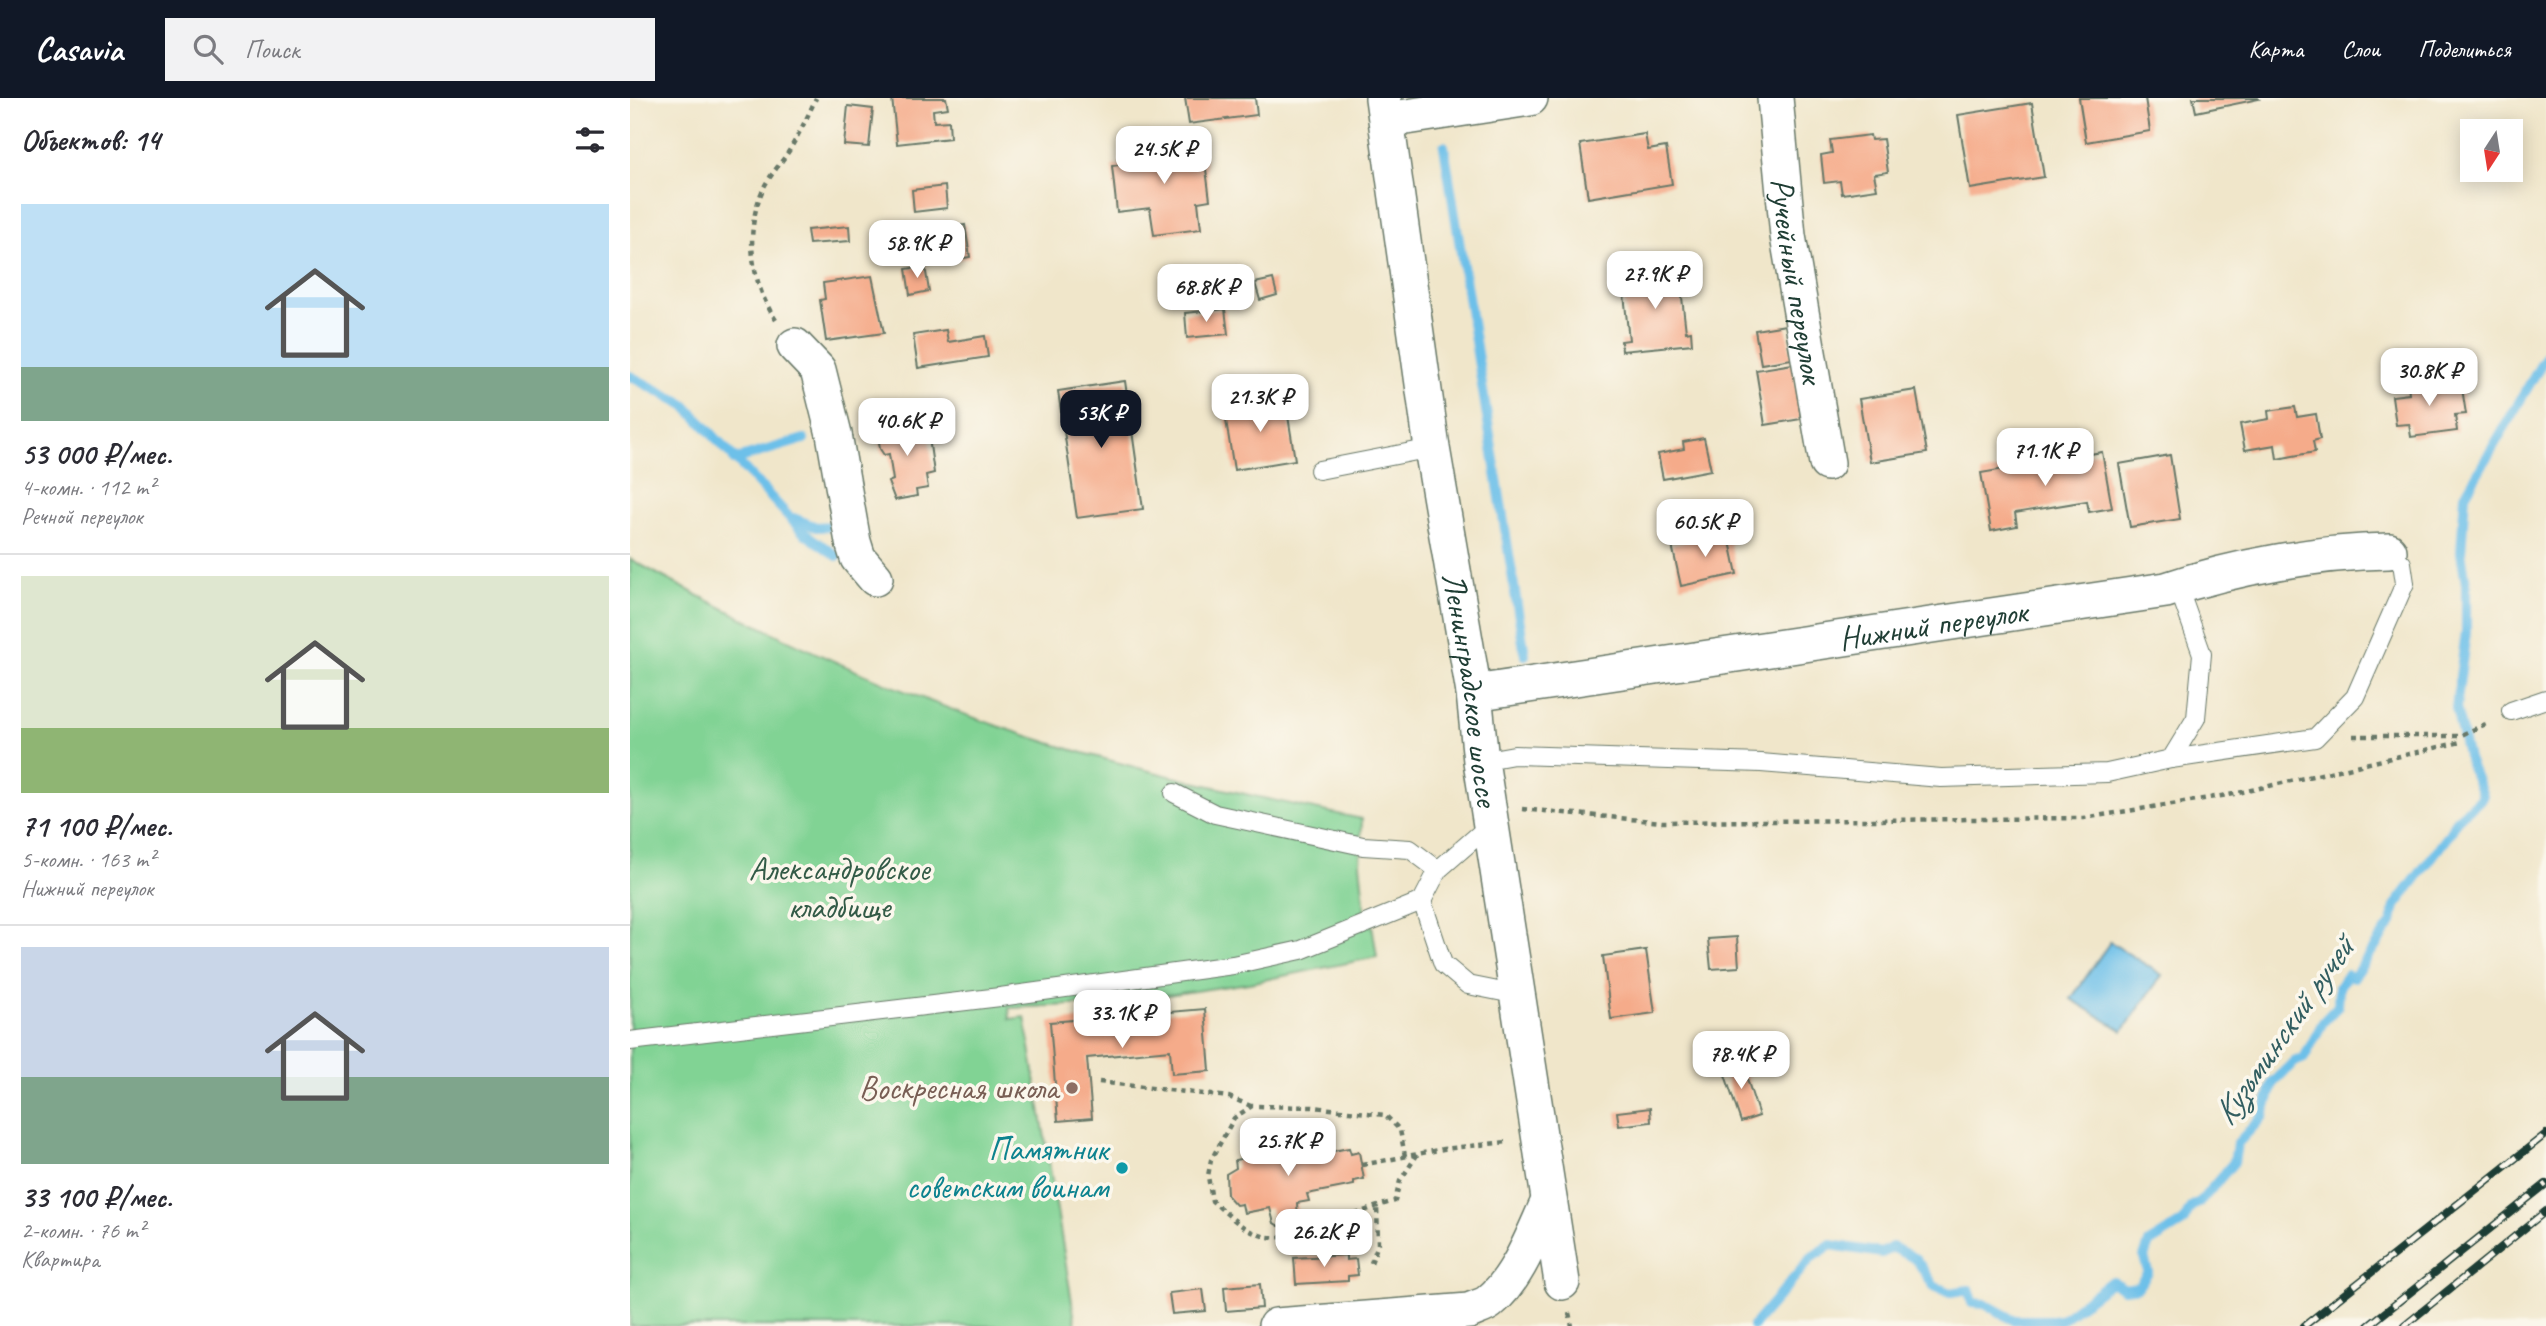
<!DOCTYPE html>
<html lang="ru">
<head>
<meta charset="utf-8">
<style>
	body { margin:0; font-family:Caveat,sans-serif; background:#f2f2f3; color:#2b2b33; height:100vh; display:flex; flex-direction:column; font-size:26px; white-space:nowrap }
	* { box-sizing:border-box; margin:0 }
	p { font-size:23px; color:#7c7c81 }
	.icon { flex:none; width:38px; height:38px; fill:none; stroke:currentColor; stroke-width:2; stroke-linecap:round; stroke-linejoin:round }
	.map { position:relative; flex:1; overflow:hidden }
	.details { display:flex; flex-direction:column; background:#fff; width:630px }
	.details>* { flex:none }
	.needle { width:46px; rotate:192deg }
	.tools { position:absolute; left:1830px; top:21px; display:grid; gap:14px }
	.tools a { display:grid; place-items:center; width:63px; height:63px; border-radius:0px; background:#fff; box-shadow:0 4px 18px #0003; font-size:35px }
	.price { position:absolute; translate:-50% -60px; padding:0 16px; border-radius:14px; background:#fff; color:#222; font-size:23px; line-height:46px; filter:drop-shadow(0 2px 4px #0008) }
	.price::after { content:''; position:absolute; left:50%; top:42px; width:21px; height:16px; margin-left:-10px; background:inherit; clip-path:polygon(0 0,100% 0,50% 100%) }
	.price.current { background:#111827; color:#fff }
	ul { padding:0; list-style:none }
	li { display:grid; align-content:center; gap:14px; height:371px; padding:0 21px }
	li+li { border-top:2px solid #e1e1e2 }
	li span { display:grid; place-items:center; height:217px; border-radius:0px; color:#555 }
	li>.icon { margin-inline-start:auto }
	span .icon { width:126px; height:126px; fill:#fffc; stroke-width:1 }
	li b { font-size:30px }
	h2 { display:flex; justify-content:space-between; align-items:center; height:84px; padding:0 21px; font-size:30px }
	header { display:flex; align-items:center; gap:42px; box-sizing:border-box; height:98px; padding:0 35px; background:#111827; color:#fff }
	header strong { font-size:33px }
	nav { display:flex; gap:38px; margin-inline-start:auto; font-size:24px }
	.search { width:490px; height:63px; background:#f2f2f3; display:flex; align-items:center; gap:18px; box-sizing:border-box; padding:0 24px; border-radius:0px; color:#7c7c81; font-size:26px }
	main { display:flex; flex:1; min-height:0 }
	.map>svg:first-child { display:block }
	.green { fill:#81d394; stroke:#508864; stroke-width:2 }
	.water { fill:#6dc0e9; stroke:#467e8e; stroke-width:2 }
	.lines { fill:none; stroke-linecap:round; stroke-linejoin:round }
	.stream { stroke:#6dc0e9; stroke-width:10 }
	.building { fill:#f5ab8a }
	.service-casing { stroke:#687868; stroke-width:20 }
	.minor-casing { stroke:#687868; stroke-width:38 }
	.path { stroke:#687868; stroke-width:4.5; stroke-dasharray:5 5; stroke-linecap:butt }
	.service { stroke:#fff; stroke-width:18 }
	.minor { stroke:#fff; stroke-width:35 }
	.rail-casing { stroke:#1f3d34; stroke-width:8 }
	.rail { stroke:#fbf7ec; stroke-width:5; stroke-dasharray:16; stroke-linecap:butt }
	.education-dot { fill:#8d6e63; stroke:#fbf7ec; stroke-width:2.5 }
	.culture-dot { fill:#0f9aa8; stroke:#fbf7ec; stroke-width:2.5 }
	.labels { text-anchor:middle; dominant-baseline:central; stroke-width:7; stroke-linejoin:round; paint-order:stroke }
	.street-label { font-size:33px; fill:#1f3d34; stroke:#fbf7ec }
	.park-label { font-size:33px; fill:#335b47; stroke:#fbf7ec }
	.education-label { font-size:33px; fill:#785e54; stroke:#fbf7ec; text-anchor:end }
	.culture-label { font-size:33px; fill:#0d838f; stroke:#fbf7ec; text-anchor:end }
	.water-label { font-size:35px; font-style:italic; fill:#325e61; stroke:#fbf7ec }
</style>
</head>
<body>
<header>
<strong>Casavia</strong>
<div class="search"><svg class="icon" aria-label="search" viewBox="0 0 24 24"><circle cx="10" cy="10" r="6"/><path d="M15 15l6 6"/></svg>Поиск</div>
<nav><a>Карта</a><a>Слои</a><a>Поделиться</a></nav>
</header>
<main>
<section class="details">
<h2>Объектов: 14<svg class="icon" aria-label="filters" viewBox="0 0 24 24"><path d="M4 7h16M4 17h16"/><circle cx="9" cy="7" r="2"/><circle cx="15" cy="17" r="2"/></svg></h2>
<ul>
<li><span style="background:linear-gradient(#bfe0f5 75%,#7fa58c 0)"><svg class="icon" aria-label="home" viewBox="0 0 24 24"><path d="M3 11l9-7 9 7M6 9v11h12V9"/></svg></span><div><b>53 000 ₽/мес.</b><p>4-комн. · 112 m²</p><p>Речной переулок</p></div></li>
<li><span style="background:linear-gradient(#dfe7d0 70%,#8fb573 0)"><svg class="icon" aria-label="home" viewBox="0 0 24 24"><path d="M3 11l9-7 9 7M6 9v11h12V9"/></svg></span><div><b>71 100 ₽/мес.</b><p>5-комн. · 163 m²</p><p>Нижний переулок</p></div></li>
<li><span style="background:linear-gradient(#c9d6e8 60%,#7fa58c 0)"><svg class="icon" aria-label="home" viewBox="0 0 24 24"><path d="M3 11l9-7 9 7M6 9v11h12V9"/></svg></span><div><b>33 100 ₽/мес.</b><p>2-комн. · 76 m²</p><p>Квартира</p></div></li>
</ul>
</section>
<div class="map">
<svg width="1916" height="1228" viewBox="0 0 1916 1228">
	<rect width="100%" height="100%" fill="#fbf7ec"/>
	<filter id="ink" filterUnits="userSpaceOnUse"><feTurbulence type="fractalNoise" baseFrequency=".0143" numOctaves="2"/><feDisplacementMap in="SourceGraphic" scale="14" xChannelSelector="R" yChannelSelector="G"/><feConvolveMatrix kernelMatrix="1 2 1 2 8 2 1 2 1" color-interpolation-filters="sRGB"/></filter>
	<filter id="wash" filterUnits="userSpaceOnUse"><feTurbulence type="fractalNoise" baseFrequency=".00686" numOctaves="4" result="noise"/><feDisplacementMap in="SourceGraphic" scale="28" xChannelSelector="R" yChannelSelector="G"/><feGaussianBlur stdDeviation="1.57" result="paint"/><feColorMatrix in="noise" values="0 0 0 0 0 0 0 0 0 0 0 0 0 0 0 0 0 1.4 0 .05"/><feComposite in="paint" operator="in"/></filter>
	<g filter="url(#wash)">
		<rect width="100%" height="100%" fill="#f0e6ca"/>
		<!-- green -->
		<path class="green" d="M0,461C134,535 276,601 423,646C525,677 628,700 732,721L730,765L735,814L740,813L747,859L619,885L483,905L379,910L380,921L395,919L446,1228H0Z"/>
		<!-- water -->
		<polygon class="water" points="1480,844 1532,877 1493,933 1441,901"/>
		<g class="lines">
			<!-- stream -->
			<g class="stream">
				<polyline points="814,48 895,557"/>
				<polyline points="0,278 55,307 174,435 207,458"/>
				<polyline points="104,362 174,341"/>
				<polyline points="163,420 186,429 203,428"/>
				<path d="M1123,1228L1182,1159L1201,1147L1252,1155L1262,1149L1286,1161L1304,1188L1320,1195L1339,1192L1342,1205L1355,1206L1384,1222H1431L1482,1183L1494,1191L1508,1189L1518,1174L1514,1159L1519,1145L1553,1124L1561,1109L1571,1103L1604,1064L1607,1046L1633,1018L1643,985L1664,964L1674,960L1693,924L1708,908L1709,889L1717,877L1724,879L1762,824L1765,808L1821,734C1827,714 1842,713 1853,698L1838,661L1826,610L1836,534V486L1831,454L1835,397L1916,258"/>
			</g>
		</g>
		<g id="blocks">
			<!-- building -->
			<g class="building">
				<polygon points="262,0 316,0 318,10 303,12 304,24 319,23 320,40 267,46"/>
				<polygon points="555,0 625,0 627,17 559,26"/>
				<polygon points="1449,0 1515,0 1520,33 1456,44"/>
				<polygon points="1563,0 1628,0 1629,1 1566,14"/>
				<polygon points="1402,5 1414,79 1340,91 1328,17"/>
				<polygon points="218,8 243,11 239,49 214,47"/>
				<polygon points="1015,36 1018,52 1036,49 1042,86 958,100 950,46"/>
				<polygon points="1240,37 1241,42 1253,41 1258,74 1244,76 1247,91 1212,96 1210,83 1194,85 1191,57 1202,55 1200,42"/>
				<polygon points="551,41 553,59 574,56 580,102 568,104 571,131 524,137 520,110 487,114 482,68 507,64 505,47"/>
				<polygon points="315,88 317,110 284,114 282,92"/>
				<polygon points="335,127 340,159 322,162 317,130"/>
				<polygon points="219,128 220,143 179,146 177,132"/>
				<polygon points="295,168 299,193 280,197 276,171"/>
				<polygon points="1049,173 1056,234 1061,233 1062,246 992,253 991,243 999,242 992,178"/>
				<polygon points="242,178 254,235 196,243 190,202 195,201 193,185"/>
				<polygon points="643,181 647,197 630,202 625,185"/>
				<polygon points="595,211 598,236 557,240 555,215"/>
				<polygon points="1156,227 1162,261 1131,266 1125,232"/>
				<polygon points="316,232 318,244 355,238 358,259 288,270 283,237"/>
				<polygon points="1163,266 1171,321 1135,327 1126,272"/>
				<polygon points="1816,280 1817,292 1832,290 1836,316 1825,317 1827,333 1781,339 1779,326 1766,327 1762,298 1779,296 1778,284"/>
				<polygon points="495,283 513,411 447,420 428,293"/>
				<polygon points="1286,292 1297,355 1240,364 1229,301"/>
				<polygon points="655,299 665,362 604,372 594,310"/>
				<polygon points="1665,309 1667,319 1686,316 1690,341 1683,343 1685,354 1647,361 1645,347 1615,352 1610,326 1639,321 1638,313"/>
				<polygon points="277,325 277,329 297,326 304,375 296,377 298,390 286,392 287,398 265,402 258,384 263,382 259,356 254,357 250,351 247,330"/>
				<polygon points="1074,340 1081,372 1033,381 1028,356 1054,351 1053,344"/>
				<polygon points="1472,354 1482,410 1459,414 1457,403 1385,415 1387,428 1361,433 1351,375"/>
				<polygon points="1540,357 1550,421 1500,429 1489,366"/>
				<polygon points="1098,434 1107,476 1051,488 1042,447"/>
				<polygon points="1107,839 1109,869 1081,871 1078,841"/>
				<polygon points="1016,852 1025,915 981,921 973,858"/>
				<polygon points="575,911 580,973 542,976 540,952 457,960 462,1020 428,1023 420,924"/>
				<polygon points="1111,962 1129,1018 1111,1024 1092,968"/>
				<polygon points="1020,1010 1021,1024 989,1028 987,1014"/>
				<polygon points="647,1033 656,1038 660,1053 670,1051 672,1059 719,1050 721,1056 729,1054 734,1081 724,1083 724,1087 677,1096 679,1103 667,1105 668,1121 664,1127 649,1128 644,1125 640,1110 614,1115 612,1106 606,1107 597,1097 596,1076 606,1070 605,1062 631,1057 630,1042 634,1036"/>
				<polygon points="716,1157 716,1162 726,1161 728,1177 718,1178 718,1183 666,1186 664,1160"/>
				<polygon points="630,1186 632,1210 596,1213 594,1189"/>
				<polygon points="573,1191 576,1213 542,1216 539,1195"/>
			</g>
		</g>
	</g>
	<g filter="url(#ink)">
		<use href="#blocks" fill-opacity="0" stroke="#687868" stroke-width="2"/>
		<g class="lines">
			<!-- service casing -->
			<g class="service-casing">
				<g id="service">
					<polyline points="689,372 802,350"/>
					<polyline points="1536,492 1552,500 1572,556 1566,620 1541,661"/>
					<polyline points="1881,613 1916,601"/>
					<polyline points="851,663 884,657 1131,665 1311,680 1477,675 1541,661 1685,640 1725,599 1775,485 1772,465 1759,453"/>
					<polyline points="544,695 585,716 733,748 780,751 808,772"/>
					<polyline points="792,803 813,866 838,887 888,897"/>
					<polyline points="0,943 370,899 603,867 671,852 792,803 808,772 861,726"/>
				</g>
			</g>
			<!-- minor casing -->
			<g class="minor-casing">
				<g id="minor">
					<path id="s1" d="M753,0L802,350L844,595L851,663L932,1184"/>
					<path id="s2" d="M1145,0L1158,138L1197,365"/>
					<polyline points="757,22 900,0"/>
					<polyline points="165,248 188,272 204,336 223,444 228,460 245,480"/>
					<path id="s3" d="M844,595L1536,492C1604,469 1688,454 1759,453"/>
					<path d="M646,1228L839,1213C845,1210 854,1208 859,1204C888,1181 904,1135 919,1103"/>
				</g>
			</g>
			<!-- path -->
			<g class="path">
				<path d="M146,222C120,184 114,131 134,89C141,76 151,65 159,53C169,36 178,18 186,0"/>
				<polyline points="1723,638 1829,638 1858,625"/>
				<polyline points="892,711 1032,724 1454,720 1604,696 1831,644"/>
				<polyline points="469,984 599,999 621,1008"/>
				<path d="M775,1058L770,1032L755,1017L683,1009L622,1008L604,1020L581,1062L578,1078L582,1103C598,1116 616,1136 638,1139C669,1143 731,1111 765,1103L770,1083L787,1057"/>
				<polyline points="732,1067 813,1051 877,1044"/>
				<polyline points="741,1165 748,1146 747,1107"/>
				<polyline points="939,1215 942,1228"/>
			</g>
			<!-- service -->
			<use href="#service" class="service"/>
			<!-- minor -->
			<use href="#minor" class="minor"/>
			<!-- rail casing -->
			<g class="rail-casing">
				<g id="rail">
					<polyline points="1674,1228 1916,1036"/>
					<polyline points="1738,1228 1916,1086"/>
					<polyline points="1774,1228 1916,1113"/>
				</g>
			</g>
			<!-- rail -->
			<use href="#rail" class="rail"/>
		</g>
	</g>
	<!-- markers -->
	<circle class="education-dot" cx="442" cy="990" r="7"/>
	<circle class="culture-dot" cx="492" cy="1070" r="7"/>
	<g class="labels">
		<!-- street labels -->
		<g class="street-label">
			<text stroke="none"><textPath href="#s2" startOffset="184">Ручейный переулок</textPath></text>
			<text stroke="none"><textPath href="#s3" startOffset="464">Нижний переулок</textPath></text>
			<text stroke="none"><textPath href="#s1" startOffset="598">Ленинградское шоссе</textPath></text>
		</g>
		<!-- park labels -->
		<g class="park-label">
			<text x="209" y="771">Александровское<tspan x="209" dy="38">кладбище</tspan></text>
		</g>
		<!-- education labels -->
		<g class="education-label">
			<text x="428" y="990">Воскресная школа</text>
		</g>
		<!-- culture labels -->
		<g class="culture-label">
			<text x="478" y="1051">Памятник<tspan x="478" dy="38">советским воинам</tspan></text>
		</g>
		<!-- water labels -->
		<g class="water-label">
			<text transform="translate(1653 933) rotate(-55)">Кузьминский ручей</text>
		</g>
	</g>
</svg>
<div class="tools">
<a><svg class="needle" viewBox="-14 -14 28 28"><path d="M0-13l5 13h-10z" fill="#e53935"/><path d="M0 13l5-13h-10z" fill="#7c7c81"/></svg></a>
</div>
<b class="price" style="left:534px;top:88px">24.5K ₽</b>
<b class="price" style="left:287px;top:182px">58.9K ₽</b>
<b class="price" style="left:1025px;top:213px">27.9K ₽</b>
<b class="price" style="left:576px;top:226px">68.8K ₽</b>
<b class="price" style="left:1799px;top:310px">30.8K ₽</b>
<b class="price" style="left:630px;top:336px">21.3K ₽</b>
<b class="price current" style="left:471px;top:352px">53K ₽</b>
<b class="price" style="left:277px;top:360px">40.6K ₽</b>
<b class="price" style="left:1415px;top:390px">71.1K ₽</b>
<b class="price" style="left:1075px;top:461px">60.5K ₽</b>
<b class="price" style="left:492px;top:952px">33.1K ₽</b>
<b class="price" style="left:1111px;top:993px">78.4K ₽</b>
<b class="price" style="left:658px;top:1080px">25.7K ₽</b>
<b class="price" style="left:694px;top:1171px">26.2K ₽</b>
</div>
</main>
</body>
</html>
